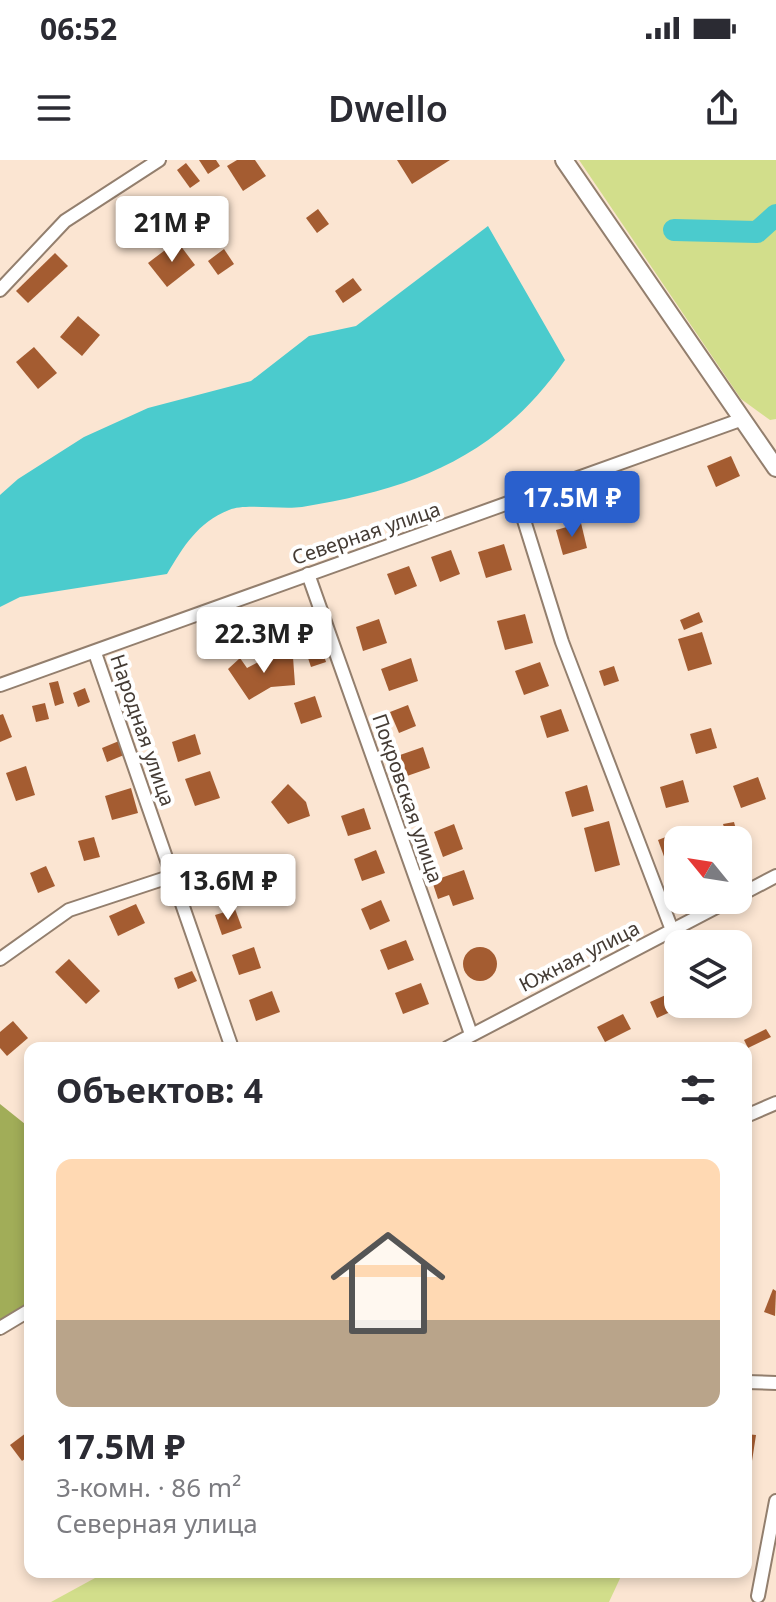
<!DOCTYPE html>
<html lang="ru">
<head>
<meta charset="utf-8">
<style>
	body { margin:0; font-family:"Noto Sans",sans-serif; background:#f2f2f3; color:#2b2b33; height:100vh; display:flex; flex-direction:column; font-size:30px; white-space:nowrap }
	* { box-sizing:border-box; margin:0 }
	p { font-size:26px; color:#7c7c81 }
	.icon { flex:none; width:44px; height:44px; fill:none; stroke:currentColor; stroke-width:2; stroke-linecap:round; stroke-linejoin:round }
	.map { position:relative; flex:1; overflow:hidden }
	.details { position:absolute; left:24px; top:882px; width:728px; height:536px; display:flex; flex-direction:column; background:#fff; border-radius:16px; box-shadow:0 4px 12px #0003 }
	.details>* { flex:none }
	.needle { width:52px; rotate:300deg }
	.buttons { position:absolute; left:664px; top:666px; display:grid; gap:16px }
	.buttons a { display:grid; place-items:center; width:88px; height:88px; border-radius:16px; background:#fff; box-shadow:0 4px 12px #0003; font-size:40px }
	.price { position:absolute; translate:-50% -68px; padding:0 18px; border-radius:8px; background:#fff; color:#222; font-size:26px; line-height:52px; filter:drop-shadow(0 2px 4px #0008) }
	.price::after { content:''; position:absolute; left:50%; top:48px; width:24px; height:18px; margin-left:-12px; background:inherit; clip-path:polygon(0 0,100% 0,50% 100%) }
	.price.on { background:#2a60cd; color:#fff }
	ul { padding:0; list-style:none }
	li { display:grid; align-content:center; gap:16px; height:424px; padding:0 32px }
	li span { display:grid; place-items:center; height:248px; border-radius:16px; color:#555 }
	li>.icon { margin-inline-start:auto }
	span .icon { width:144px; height:144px; fill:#fffc; stroke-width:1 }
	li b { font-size:34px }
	h2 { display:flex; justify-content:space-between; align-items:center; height:96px; padding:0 32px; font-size:34px }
	.status { display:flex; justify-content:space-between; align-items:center; height:56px; padding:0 40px; background:#fff; direction:ltr }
	.status svg { height:22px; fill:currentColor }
	header { display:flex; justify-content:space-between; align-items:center; height:104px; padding:0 32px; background:#fff; font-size:36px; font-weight:600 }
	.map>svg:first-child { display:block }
	.green { fill:#d2de8b }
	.forest { fill:#a1ad58 }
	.water { fill:#4bcbcd }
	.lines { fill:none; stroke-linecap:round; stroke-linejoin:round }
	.river { stroke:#4bcbcd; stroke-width:22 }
	.building { fill:#a45c31 }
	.minor-casing { stroke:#937f6e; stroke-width:16 }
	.major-casing { stroke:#937f6e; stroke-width:20 }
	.minor { stroke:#fff; stroke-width:12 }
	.major { stroke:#fff; stroke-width:16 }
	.labels { text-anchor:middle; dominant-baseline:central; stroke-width:8; stroke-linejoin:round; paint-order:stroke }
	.street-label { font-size:20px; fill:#443b34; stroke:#fff }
</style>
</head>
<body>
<div class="status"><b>06:52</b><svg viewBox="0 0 49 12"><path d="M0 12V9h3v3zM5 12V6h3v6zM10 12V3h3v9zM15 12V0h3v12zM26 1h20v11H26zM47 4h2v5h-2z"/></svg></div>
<header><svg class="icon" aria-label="menu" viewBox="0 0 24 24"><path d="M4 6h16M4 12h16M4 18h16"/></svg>Dwello<svg class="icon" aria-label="share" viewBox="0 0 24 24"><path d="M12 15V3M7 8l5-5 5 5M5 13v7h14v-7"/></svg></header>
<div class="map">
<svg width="776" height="1442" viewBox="0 0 776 1442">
	<rect width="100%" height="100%" fill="#fbe5d2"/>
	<!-- green -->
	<g class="green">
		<polygon points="579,0 776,0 776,259 770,260 741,239"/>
		<polygon points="106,1412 623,1412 609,1442 51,1442"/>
	</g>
	<!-- forest -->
	<polygon class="forest" points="0,944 30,968 30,1155 0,1176"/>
	<!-- water -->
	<path class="water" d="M488,66L565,200C498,297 414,329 302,347C281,350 245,343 229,350C197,363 184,386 167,414L20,437L0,447V335L18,319L84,277L148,248L251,221L309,176L356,166Z"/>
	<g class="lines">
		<!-- river -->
		<polyline class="river" points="674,70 757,72 776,55"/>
	</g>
	<!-- building -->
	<g class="building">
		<polygon points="199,0 216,0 220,6 208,14"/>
		<polygon points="237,0 255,0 266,16 243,31 227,6"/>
		<polygon points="397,0 450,0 412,24"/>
		<polygon points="186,3 200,21 190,28 177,10"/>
		<polygon points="208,43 220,65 198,76 187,54"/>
		<polygon points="318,49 329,64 317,73 306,58"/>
		<polygon points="177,81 195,105 167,127 148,103"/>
		<polygon points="224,89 234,104 218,115 208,101"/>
		<polygon points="55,93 68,106 28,143 16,131"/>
		<polygon points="353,118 362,130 343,143 335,131"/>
		<polygon points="78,156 100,175 82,196 60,177"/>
		<polygon points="34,187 57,213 38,229 16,202"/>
		<polygon points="731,296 740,316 716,327 707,306"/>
		<polygon points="629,325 634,342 607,350 602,334"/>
		<polygon points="581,363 587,388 563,395 556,370"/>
		<polygon points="504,384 512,410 486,418 478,392"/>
		<polygon points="451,390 460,414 440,422 431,397"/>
		<polygon points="409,406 417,426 395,435 387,414"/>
		<polygon points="699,452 703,462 684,470 680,460"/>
		<polygon points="525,454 533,483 505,490 497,461"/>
		<polygon points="311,457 326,502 311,507 296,462"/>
		<polygon points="379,459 387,483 363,491 356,467"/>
		<polygon points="702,472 712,504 688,511 678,479"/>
		<polygon points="293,497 295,525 271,527 249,540 228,509 240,498 247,508 264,499"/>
		<polygon points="411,498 418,521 389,531 381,509"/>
		<polygon points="540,502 549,526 524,535 515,511"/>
		<polygon points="614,506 619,521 604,526 599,511"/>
		<polygon points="58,521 64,543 55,546 49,523"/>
		<polygon points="85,528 90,542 78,547 73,533"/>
		<polygon points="315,536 322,557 301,564 294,543"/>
		<polygon points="45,543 49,559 36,562 32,546"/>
		<polygon points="408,545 416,566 399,573 390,552"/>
		<polygon points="561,549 569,571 547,578 540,556"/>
		<polygon points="3,554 12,577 0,582 0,555"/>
		<polygon points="711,568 717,588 696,594 690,574"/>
		<polygon points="195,574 201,594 178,602 172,582"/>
		<polygon points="119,581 124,595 107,602 102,588"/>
		<polygon points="423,587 430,608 407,616 400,595"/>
		<polygon points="26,606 35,635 16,641 6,613"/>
		<polygon points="210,611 220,638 195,646 185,619"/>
		<polygon points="758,617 766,639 741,648 733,626"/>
		<polygon points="683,620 689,642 666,648 660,627"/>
		<polygon points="288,624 306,642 310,656 288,664 271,642"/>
		<polygon points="587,625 594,651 572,657 565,632"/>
		<polygon points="131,628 138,653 112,660 105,636"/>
		<polygon points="364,648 371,669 348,676 341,656"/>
		<polygon points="609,661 620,705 595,712 584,668"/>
		<polygon points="734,662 739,680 728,680 723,664"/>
		<polygon points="454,664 463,689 443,697 434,672"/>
		<polygon points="676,673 678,697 666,702 658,680"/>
		<polygon points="94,677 100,697 84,701 78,681"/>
		<polygon points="376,690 385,713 362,721 354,699"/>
		<polygon points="46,706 55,726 38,733 30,713"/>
		<polygon points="464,710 474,739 453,746 449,735 438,739 432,721"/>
		<polygon points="381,740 390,761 370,770 361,749"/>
		<polygon points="136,744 145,763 118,776 109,756"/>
		<polygon points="235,749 242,768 222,775 215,755"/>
		<polygon points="406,780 414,800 388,810 380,790"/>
		<circle cx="480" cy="804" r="17"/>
		<polygon points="254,787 261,808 239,815 232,795"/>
		<polygon points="69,799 100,831 86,844 55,812"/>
		<polygon points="192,811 197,821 178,829 174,818"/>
		<polygon points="421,823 429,844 403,854 395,833"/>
		<polygon points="677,830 678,844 688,844 657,858 650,842"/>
		<polygon points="272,831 280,852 256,861 249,840"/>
		<polygon points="623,854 631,869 605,882 597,867"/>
		<polygon points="13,861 28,878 7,896 0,888 0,872"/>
		<polygon points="766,869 771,877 748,888 744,880"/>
		<polygon points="773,1129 776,1131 775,1156 764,1152"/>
		<polygon points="30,1270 30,1295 22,1301 10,1285"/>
		<polygon points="746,1274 756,1275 752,1301 746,1300"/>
	</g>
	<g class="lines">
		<!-- minor casing -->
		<g class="minor-casing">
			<g id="minor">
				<polyline points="0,130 65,61 159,0"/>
				<polyline points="518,341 562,482 672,770"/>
				<polyline points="308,414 471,874"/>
				<polyline points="95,493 232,888"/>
				<polyline points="0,525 740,260"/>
				<polyline points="738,736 776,716"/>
				<polyline points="0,799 69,750 172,716"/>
				<polyline points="447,888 730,740"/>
				<polyline points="746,956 776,943"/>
				<polyline points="0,1168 30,1150"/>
				<polyline points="746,1222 776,1223"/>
				<polyline points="758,1436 776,1341"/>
			</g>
		</g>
		<!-- major casing -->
		<g class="major-casing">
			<polyline id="major" points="564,0 776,308"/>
		</g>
		<!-- minor -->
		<use href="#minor" class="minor"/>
		<!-- major -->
		<use href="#major" class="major"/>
	</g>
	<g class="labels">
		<!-- street labels -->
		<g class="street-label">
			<text transform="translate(366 373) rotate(-19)">Северная улица</text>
			<text transform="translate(143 570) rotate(71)">Народная улица</text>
			<text transform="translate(408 638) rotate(71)">Покровская улица</text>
			<text transform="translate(579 796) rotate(-27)">Южная улица</text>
		</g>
	</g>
</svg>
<div class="buttons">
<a><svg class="needle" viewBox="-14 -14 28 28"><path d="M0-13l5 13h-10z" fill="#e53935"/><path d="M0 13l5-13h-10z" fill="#7c7c81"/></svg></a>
<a><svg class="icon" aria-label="layers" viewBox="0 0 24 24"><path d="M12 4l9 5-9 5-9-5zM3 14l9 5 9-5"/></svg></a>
</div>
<b class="price" style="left:172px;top:104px">21M ₽</b>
<b class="price on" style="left:572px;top:379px">17.5M ₽</b>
<b class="price" style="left:264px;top:515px">22.3M ₽</b>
<b class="price" style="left:228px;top:762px">13.6M ₽</b>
<section class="details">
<h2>Объектов: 4<svg class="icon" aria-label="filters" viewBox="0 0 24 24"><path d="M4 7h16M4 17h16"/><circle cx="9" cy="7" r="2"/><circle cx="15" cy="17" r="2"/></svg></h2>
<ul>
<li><span style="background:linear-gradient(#ffd9b3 65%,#b9a48a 0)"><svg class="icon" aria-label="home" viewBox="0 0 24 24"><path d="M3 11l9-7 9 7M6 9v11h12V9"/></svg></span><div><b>17.5M ₽</b><p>3-комн. · 86 m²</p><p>Северная улица</p></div></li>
</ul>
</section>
</div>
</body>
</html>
